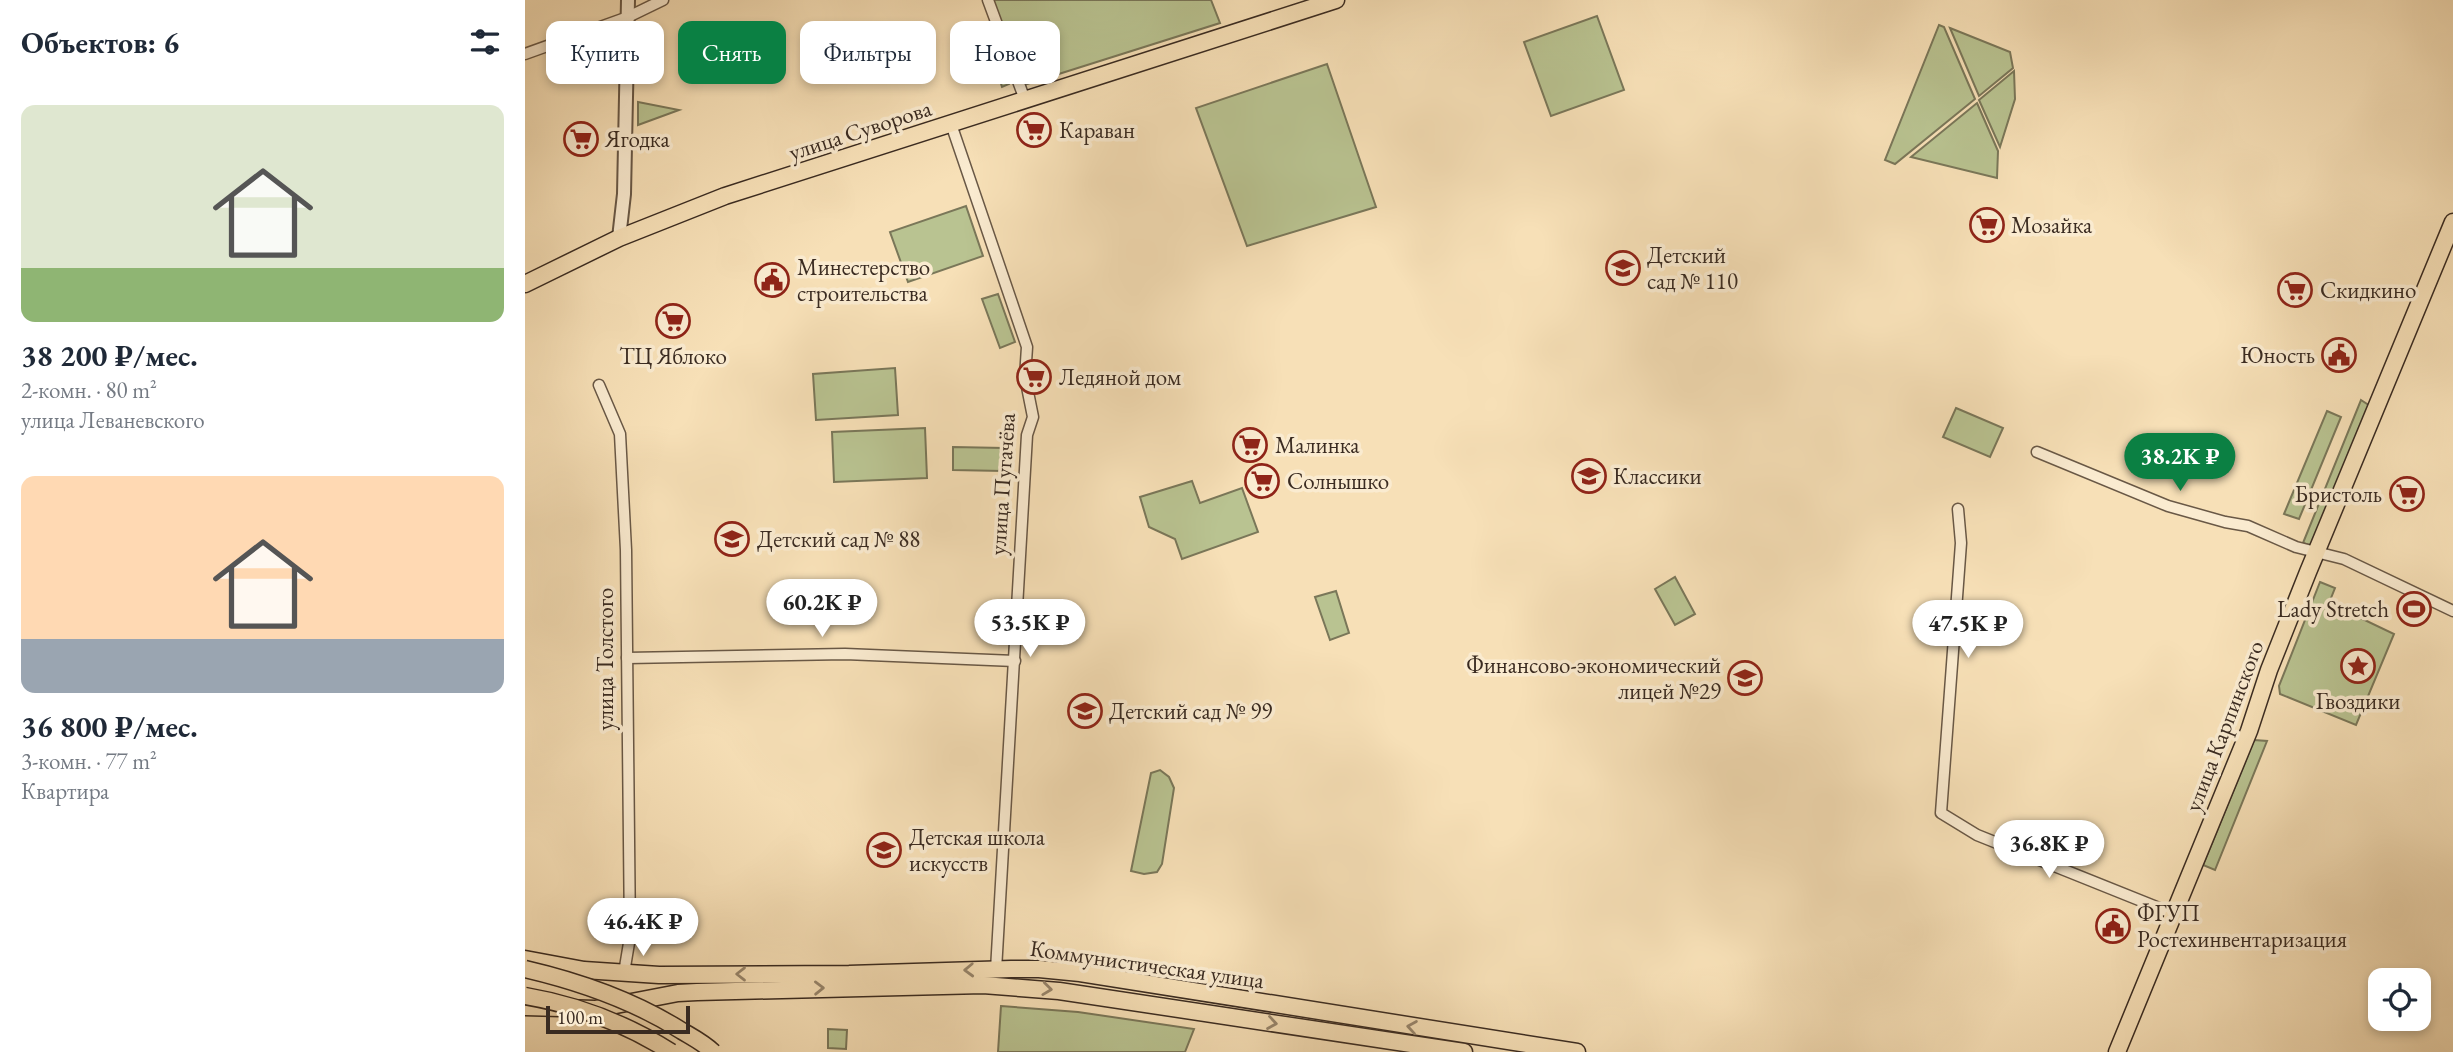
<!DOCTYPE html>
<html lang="ru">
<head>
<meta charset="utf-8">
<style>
	body { margin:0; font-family:"EB Garamond",serif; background:#f6f6f7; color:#1f2937; height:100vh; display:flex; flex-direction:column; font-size:26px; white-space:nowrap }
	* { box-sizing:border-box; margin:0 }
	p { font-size:23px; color:#747a83 }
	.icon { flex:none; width:38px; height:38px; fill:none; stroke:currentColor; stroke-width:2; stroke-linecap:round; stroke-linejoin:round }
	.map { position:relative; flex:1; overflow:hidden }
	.side { display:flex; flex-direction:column; background:#fff; width:525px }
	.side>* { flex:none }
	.top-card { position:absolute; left:21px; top:21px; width:665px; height:63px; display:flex; gap:14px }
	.tools { position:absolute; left:1843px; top:968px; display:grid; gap:14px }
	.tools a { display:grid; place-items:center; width:63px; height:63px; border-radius:14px; background:#fff; box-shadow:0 4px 10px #0003; font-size:35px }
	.scale { position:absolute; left:21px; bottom:18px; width:144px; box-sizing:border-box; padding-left:7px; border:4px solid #3a2b21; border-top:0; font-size:19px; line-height:24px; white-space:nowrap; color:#3a2b21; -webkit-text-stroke:5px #faebd0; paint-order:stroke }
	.price { position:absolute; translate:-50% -60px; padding:0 16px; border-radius:24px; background:#fff; color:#222; font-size:23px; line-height:46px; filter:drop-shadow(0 2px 4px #0008) }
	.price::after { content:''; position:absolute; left:50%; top:42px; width:21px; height:16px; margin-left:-10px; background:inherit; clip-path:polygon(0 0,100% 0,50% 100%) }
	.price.current { background:#0b8043; color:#fff }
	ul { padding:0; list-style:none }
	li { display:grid; align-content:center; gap:14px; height:371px; padding:0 21px }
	li span { display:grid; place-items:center; height:217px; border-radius:14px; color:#555 }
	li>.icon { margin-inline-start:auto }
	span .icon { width:126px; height:126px; fill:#fffc; stroke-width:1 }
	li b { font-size:30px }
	h2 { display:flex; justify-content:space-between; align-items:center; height:84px; padding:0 21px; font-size:30px }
	.chip { padding:0 24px; border-radius:14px; background:#fff; box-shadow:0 4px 10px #0003; font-size:24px; line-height:63px }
	.chip.current { background:#0b8043; color:#fff }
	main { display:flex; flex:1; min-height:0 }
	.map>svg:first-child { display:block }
	.green { fill:#b9c391; stroke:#7a7759; stroke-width:2 }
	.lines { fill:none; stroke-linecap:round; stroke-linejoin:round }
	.minor-casing { stroke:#695846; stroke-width:13 }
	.tertiary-casing { stroke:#695846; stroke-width:16 }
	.primary-casing { stroke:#3a2b21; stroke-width:19 }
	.minor { stroke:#faebd0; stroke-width:10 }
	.tertiary { stroke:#faebd0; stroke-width:12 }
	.primary { stroke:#f7e0b7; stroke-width:16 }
	.primary-bridge-casing { stroke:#3a2b21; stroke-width:19; stroke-linecap:butt }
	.primary-bridge { stroke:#f7e0b7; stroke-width:16 }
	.oneway { stroke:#98866c }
	.labels { text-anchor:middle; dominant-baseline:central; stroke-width:7; stroke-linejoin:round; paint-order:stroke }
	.street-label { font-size:23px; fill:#3a2b21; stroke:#faebd0 }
	.poi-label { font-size:23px; fill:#3a2b21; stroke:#faebd0; text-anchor:start }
</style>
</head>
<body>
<main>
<section class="side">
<h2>Объектов: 6<svg class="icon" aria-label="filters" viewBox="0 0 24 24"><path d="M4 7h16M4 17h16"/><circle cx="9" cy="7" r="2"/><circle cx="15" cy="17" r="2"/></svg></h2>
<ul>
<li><span style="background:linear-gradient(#dfe7d0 75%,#8fb573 0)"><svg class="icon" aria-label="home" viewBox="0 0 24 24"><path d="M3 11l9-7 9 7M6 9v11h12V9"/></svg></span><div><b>38 200 ₽/мес.</b><p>2-комн. · 80 m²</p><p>улица Леваневского</p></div></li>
<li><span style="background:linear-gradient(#ffd9b3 75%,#9aa5b1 0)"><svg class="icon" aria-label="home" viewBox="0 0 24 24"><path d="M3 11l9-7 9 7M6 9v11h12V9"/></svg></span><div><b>36 800 ₽/мес.</b><p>3-комн. · 77 m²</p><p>Квартира</p></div></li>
</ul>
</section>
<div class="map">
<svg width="1928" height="1052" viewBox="0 0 1928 1052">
	<rect width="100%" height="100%" fill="#f7e0b7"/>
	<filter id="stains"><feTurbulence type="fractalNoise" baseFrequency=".00286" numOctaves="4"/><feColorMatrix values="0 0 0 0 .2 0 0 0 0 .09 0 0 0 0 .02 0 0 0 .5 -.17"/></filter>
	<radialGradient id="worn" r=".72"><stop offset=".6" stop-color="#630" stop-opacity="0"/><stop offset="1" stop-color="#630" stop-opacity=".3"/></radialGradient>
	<!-- green -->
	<g class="green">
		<polygon points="467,0 686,0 695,23 499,85"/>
		<polygon points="1072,16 1099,90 1026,116 999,42"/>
		<polygon points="1414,25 1419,27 1450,99 1370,164 1360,160"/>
		<polygon points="1425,28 1485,52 1488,68 1454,96"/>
		<polygon points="467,55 477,59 484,84 477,87"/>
		<polygon points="802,64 851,207 722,246 671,108"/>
		<polygon points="1489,71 1490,99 1475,147 1454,100"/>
		<polygon points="113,102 154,110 113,125"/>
		<polygon points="1452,103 1473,151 1472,178 1386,157"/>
		<polygon points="441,206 458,256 383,282 365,232"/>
		<polygon points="473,294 490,342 475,348 457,299"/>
		<polygon points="370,368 373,415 291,420 288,374"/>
		<polygon points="1836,400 1845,406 1787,546 1778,543"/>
		<polygon points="1431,408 1478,428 1465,457 1418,437"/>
		<polygon points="1802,411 1816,417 1774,519 1759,514"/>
		<polygon points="400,428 402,478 309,482 307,432"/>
		<polygon points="428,447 479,448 478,471 428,470"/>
		<polygon points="667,481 675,503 717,488 733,532 657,559 650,539 624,527 615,497"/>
		<polygon points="1150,577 1170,614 1150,625 1130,589"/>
		<polygon points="1795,582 1810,588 1804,603 1869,634 1831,725 1755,694 1754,686"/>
		<polygon points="811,591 824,633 805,640 790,597"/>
		<polygon points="1729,740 1742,741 1690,870 1678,865"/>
		<polygon points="635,770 644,777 649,788 637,864 632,872 619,874 606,871 626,773"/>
		<polygon points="476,1006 553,1012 669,1029 660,1052 473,1052"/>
		<polygon points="303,1029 322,1030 321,1049 303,1048"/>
	</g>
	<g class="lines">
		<!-- minor casing -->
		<g class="minor-casing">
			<g id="minor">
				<polyline points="463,0 500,100"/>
				<polyline points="0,54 103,17 138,0"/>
				<polyline points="426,124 502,347 500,377 508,417 502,435 471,970"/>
				<polyline points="74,385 95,434 101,550 105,937 99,973"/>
				<polyline points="1512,452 1643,506 1700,522 1723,526 1771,547 1819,559 1928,611"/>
				<polyline points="1433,509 1436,543 1416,813 1452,835 1649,914"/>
				<polyline points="102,658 320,654 490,661"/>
			</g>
		</g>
		<!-- tertiary casing -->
		<g class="tertiary-casing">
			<polyline id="tertiary" points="94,238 99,194 103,0"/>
		</g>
		<!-- primary casing -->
		<g class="primary-casing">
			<g id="primary">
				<polyline points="0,284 94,238 200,196 811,0"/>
				<polyline points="0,959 59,970 134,975 324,974 486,969 514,969 555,973 1052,1052"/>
				<polyline points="0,1007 70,1009 153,993 172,992 458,985 534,991 939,1052"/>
				<polyline points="1592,1052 1724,731 1744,670 1783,572 1928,222"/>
			</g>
		</g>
		<!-- minor -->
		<use href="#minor" class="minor"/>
		<!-- tertiary -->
		<use href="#tertiary" class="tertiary"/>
		<!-- primary -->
		<use href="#primary" class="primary"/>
		<!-- primary-bridge casing -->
		<g class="primary-bridge-casing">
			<g id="primary-bridge">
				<path d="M0,969C56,982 108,1000 157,1031C167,1037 179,1043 188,1052"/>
				<path d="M0,996C53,1005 100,1023 146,1052"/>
			</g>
		</g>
		<!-- primary-bridge -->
		<use href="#primary-bridge" class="primary-bridge"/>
	</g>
	<!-- one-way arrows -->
	<defs><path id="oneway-chevron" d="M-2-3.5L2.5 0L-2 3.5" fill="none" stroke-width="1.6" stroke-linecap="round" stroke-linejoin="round" transform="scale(1.75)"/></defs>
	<g class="oneway">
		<use href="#oneway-chevron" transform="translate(444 970) rotate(178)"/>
		<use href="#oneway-chevron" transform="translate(216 974) rotate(180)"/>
		<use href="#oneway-chevron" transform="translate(294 988) rotate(-1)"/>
		<use href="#oneway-chevron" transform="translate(522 989) rotate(7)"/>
		<use href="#oneway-chevron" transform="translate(747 1023) rotate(9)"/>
		<use href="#oneway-chevron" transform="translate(887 1027) rotate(-171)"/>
	</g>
	<!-- icons -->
	<defs>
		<g id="supermarket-ring" transform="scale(1.75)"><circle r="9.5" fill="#faebd0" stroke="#8f2418" stroke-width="1.5"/><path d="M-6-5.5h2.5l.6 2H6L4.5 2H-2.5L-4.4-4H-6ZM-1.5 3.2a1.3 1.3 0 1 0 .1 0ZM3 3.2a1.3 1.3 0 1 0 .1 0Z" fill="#8f2418"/></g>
		<g id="school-ring" transform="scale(1.75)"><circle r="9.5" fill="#faebd0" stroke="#8f2418" stroke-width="1.5"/><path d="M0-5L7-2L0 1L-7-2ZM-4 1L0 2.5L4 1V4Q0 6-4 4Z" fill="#8f2418"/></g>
		<g id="civic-ring" transform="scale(1.75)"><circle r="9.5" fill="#faebd0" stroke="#8f2418" stroke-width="1.5"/><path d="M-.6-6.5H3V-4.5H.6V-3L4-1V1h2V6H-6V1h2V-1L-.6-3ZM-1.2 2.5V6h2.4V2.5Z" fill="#8f2418"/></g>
		<g id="stadium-ring" transform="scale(1.75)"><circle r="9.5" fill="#faebd0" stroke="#8f2418" stroke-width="1.5"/><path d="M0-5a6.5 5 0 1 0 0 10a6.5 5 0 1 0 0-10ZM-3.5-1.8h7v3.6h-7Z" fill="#8f2418"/></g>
		<g id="sight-ring" transform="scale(1.75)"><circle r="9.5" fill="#faebd0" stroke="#8f2418" stroke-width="1.5"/><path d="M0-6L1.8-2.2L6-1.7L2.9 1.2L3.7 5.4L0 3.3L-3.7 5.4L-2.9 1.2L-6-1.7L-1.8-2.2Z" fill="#8f2418"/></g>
	</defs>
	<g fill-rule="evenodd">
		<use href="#supermarket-ring" x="509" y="130"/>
		<use href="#supermarket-ring" x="56" y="139"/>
		<use href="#supermarket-ring" x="1462" y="225"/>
		<use href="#school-ring" x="1098" y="268"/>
		<use href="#civic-ring" x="247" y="280"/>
		<use href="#supermarket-ring" x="1770" y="290"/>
		<use href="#supermarket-ring" x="148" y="321"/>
		<use href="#civic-ring" x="1814" y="355"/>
		<use href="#supermarket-ring" x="509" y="377"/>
		<use href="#supermarket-ring" x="725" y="445"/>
		<use href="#school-ring" x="1064" y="476"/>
		<use href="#supermarket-ring" x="737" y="481"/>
		<use href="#supermarket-ring" x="1882" y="494"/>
		<use href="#school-ring" x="207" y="539"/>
		<use href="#stadium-ring" x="1889" y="609"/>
		<use href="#sight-ring" x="1833" y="666"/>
		<use href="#school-ring" x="1220" y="678"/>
		<use href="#school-ring" x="560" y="711"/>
		<use href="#school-ring" x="359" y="850"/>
		<use href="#civic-ring" x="1588" y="926"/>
	</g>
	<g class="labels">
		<!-- street labels -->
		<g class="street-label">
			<text transform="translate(335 130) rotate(-18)">улица Суворова</text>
			<text transform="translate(477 484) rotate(-86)">улица Пугачёва</text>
			<text transform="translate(80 659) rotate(-90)">улица Толстого</text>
			<text transform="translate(1699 726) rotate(-69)">улица Карпинского</text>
			<text transform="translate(622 964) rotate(8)">Коммунистическая улица</text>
		</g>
		<!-- poi labels -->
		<g class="poi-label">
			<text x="534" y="130">Караван</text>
			<text x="80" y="139">Ягодка</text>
			<text x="1486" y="225">Мозайка</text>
			<text x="1122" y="255">Детский<tspan x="1122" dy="26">сад № 110</tspan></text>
			<text x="272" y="267">Минестерство<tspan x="272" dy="26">строительства</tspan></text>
			<text x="1795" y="290">Скидкино</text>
			<text x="1790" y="355" text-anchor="end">Юность</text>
			<text x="148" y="356" text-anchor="middle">ТЦ Яблоко</text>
			<text x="534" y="377">Ледяной дом</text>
			<text x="750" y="445">Малинка</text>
			<text x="1088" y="476">Классики</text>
			<text x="762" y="481">Солнышко</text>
			<text x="1857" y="494" text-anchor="end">Бристоль</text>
			<text x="232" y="539">Детский сад № 88</text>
			<text x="1864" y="609" text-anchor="end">Lady Stretch</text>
			<text x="1196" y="665" text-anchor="end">Финансово-экономический<tspan x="1196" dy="26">лицей №29</tspan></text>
			<text x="1833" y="701" text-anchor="middle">Гвоздики</text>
			<text x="584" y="711">Детский сад № 99</text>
			<text x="384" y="837">Детская школа<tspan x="384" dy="26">искусств</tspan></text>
			<text x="1612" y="913">ФГУП<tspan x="1612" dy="26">Ростехинвентаризация</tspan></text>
		</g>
	</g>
	<rect width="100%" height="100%" filter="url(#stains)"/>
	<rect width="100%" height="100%" fill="url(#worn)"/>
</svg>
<div class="tools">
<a><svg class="icon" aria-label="locate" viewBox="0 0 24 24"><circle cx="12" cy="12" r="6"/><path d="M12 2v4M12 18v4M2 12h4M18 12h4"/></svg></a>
</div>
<div class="scale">100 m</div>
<b class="price current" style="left:1655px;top:493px">38.2K ₽</b>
<b class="price" style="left:297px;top:639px">60.2K ₽</b>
<b class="price" style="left:505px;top:659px">53.5K ₽</b>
<b class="price" style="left:1443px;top:660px">47.5K ₽</b>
<b class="price" style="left:1524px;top:880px">36.8K ₽</b>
<b class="price" style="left:118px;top:958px">46.4K ₽</b>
<div class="top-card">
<a class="chip">Купить</a>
<a class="chip current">Снять</a>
<a class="chip">Фильтры</a>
<a class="chip">Новое</a>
</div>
</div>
</main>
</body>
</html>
